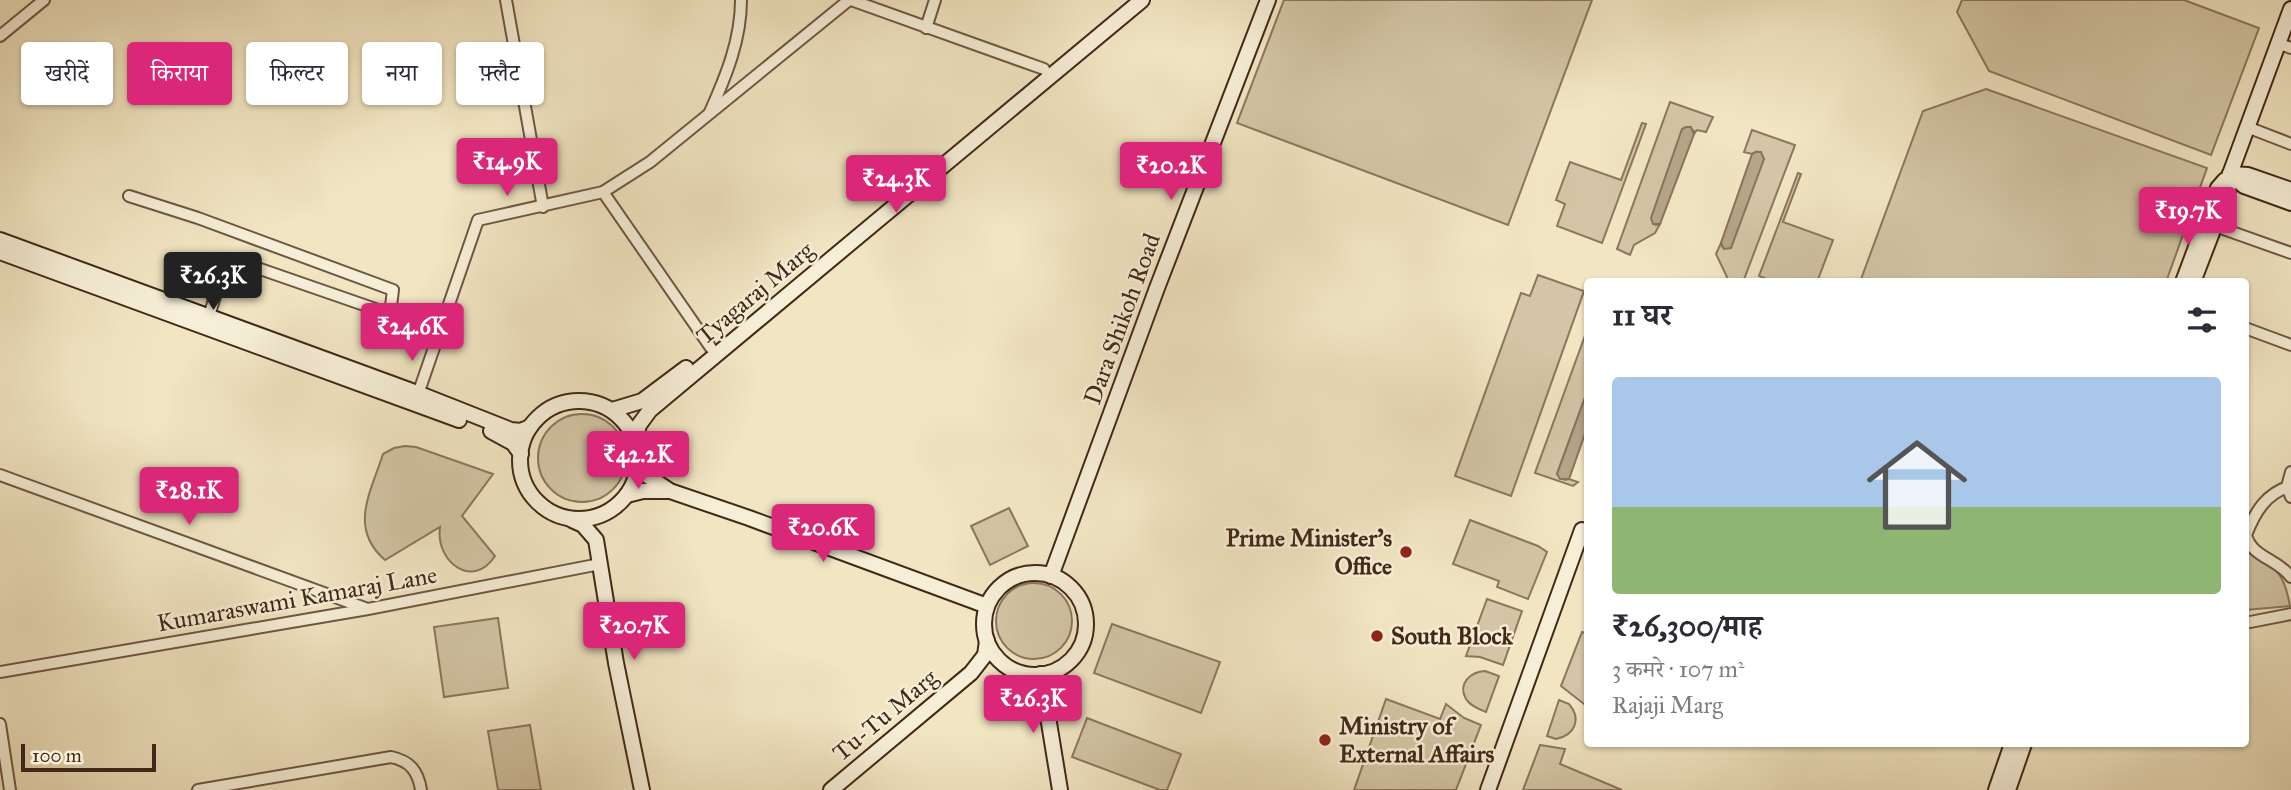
<!DOCTYPE html>
<html lang="hi">
<head>
<meta charset="utf-8">
<style>
	body { margin:0; font-family:"IM FELL Great Primer","Noto Serif Devanagari",serif; background:#f2f2f3; color:#2b2b33; height:100vh; display:flex; flex-direction:column; font-size:26px; white-space:nowrap }
	* { box-sizing:border-box; margin:0 }
	p { font-size:23px; color:#7c7c81 }
	.icon { flex:none; width:38px; height:38px; fill:none; stroke:currentColor; stroke-width:2; stroke-linecap:round; stroke-linejoin:round }
	.map { position:relative; flex:1; overflow:hidden }
	.panel { position:absolute; left:1584px; top:278px; width:665px; height:469px; display:flex; flex-direction:column; background:#fff; border-radius:7px; box-shadow:0 2px 5px #0004 }
	.panel>* { flex:none }
	.banner { position:absolute; left:21px; top:42px; width:665px; height:63px; display:flex; gap:14px }
	.scale { position:absolute; left:21px; bottom:18px; width:135px; box-sizing:border-box; padding-left:7px; border:4px solid #432818; border-top:0; font-size:19px; line-height:24px; white-space:nowrap; color:#432818; -webkit-text-stroke:5px #f6eed7; paint-order:stroke }
	.price { position:absolute; translate:-50% -60px; padding:0 16px; border-radius:7px; background:#db2777; color:#fff; font-size:23px; line-height:46px; filter:drop-shadow(0 2px 4px #0008) }
	.price::after { content:''; position:absolute; left:50%; top:42px; width:21px; height:16px; margin-left:-10px; background:inherit; clip-path:polygon(0 0,100% 0,50% 100%) }
	.price.selected { background:#222; color:#fff }
	ul { padding:0; list-style:none }
	li { display:grid; align-content:center; gap:14px; height:371px; padding:0 28px }
	li+li { border-top:2px solid #e1e1e2 }
	li span { display:grid; place-items:center; height:217px; border-radius:7px; color:#555 }
	li>.icon { margin-inline-start:auto }
	span .icon { width:126px; height:126px; fill:#fffc; stroke-width:1 }
	li b { font-size:30px }
	h2 { display:flex; justify-content:space-between; align-items:center; height:84px; padding:0 28px; font-size:30px }
	.tag { padding:0 24px; border-radius:7px; background:#fff; box-shadow:0 2px 5px #0004; font-size:24px; line-height:63px }
	.tag.selected { background:#db2777; color:#fff }
	.map>svg:first-child { display:block }
	.green { fill:#d3c5a5; stroke:#8b765e; stroke-width:2 }
	.water { fill:#b6a588; stroke:#88735b; stroke-width:2 }
	.lines { fill:none; stroke-linecap:round; stroke-linejoin:round }
	.street-casing { stroke:#6e5742; stroke-width:14 }
	.secondary-casing { stroke:#432818; stroke-width:18 }
	.street { stroke:#f6eed7; stroke-width:10 }
	.secondary { stroke:#f6eed7; stroke-width:14 }
	.poi-dot { fill:#8f2418; stroke:#f6eed7; stroke-width:2.5 }
	.labels { text-anchor:middle; dominant-baseline:central; stroke-width:5; stroke-linejoin:round; paint-order:stroke }
	.street-label { font-size:24px; fill:#432818; stroke:#f6eed7 }
	.poi-label { font-size:24px; font-weight:bold; fill:#432818; stroke:#f6eed7; text-anchor:start }
</style>
</head>
<body>
<div class="map">
<svg width="2291" height="790" viewBox="0 0 2291 790">
	<rect width="100%" height="100%" fill="#f1e5c2"/>
	<filter id="stains"><feTurbulence type="fractalNoise" baseFrequency=".00286" numOctaves="4"/><feColorMatrix values="0 0 0 0 .2 0 0 0 0 .09 0 0 0 0 .02 0 0 0 .5 -.17"/></filter>
	<radialGradient id="worn" r=".72"><stop offset=".6" stop-color="#630" stop-opacity="0"/><stop offset="1" stop-color="#630" stop-opacity=".3"/></radialGradient>
	<!-- green -->
	<g class="green">
		<polygon points="1284,0 1592,0 1508,225 1237,123"/>
		<polygon points="1962,0 2184,0 2259,28 2211,155 1989,71 1957,12"/>
		<polygon points="1986,89 2207,168 2166,282 1860,282 1923,111"/>
		<polygon points="1670,102 1713,117 1706,132 1697,130 1694,134 1694,130 1656,225 1660,224 1655,233 1634,245 1630,255 1617,249"/>
		<polygon points="1642,123 1646,124 1602,243 1557,226 1565,204 1556,200 1570,162 1621,180"/>
		<polygon points="1752,130 1795,145 1743,282 1726,282 1727,277 1716,254 1721,243 1722,246 1756,152 1752,154 1744,152"/>
		<polygon points="1798,173 1801,174 1783,222 1833,240 1817,282 1766,282 1767,279 1759,276"/>
		<polygon points="1538,275 1584,291 1511,496 1455,476 1521,293 1530,296"/>
		<polygon points="1587,330 1587,392 1557,474 1565,480 1569,479 1578,482 1573,486 1535,473"/>
		<circle cx="582" cy="458" r="44"/>
		<path d="M405,446L416,447L493,474L462,516L495,556C473,590 435,562 440,527L385,560C348,528 371,492 383,454L394,448Z"/>
		<polygon points="1009,508 1028,546 990,565 971,526"/>
		<polygon points="1470,520 1538,546 1547,552 1528,599 1497,587 1499,581 1453,564"/>
		<path d="M2245,550C2276,570 2283,568 2290,606L2245,610Z"/>
		<circle cx="1034" cy="621" r="38"/>
		<polygon points="1487,599 1522,611 1503,665 1480,657 1466,656"/>
		<polygon points="498,618 508,688 444,697 434,627"/>
		<polygon points="1112,624 1220,662 1201,713 1094,673"/>
		<polygon points="1582,632 1587,634 1587,698 1584,704 1561,686"/>
		<path d="M1485,671L1499,676L1486,712C1479,709 1470,706 1466,699C1457,683 1471,672 1485,671Z"/>
		<polygon points="1386,699 1440,719 1446,704 1464,718 1481,725 1456,790 1354,790"/>
		<path d="M1559,700L1569,704C1582,719 1575,735 1556,739L1547,736Z"/>
		<polygon points="1087,718 1181,754 1167,790 1160,790 1072,757"/>
		<polygon points="530,725 541,790 498,790 488,731"/>
		<polygon points="1540,745 1565,749 1560,764 1622,790 1523,790"/>
	</g>
	<!-- water -->
	<g class="water">
		<polygon points="1686,127 1691,127 1694,134 1660,224 1653,224 1651,218 1682,129"/>
		<polygon points="1756,152 1761,152 1764,159 1731,248 1724,249 1721,243 1752,154"/>
		<polygon points="1587,392 1587,428 1569,479 1560,479 1557,474"/>
	</g>
	<g class="lines">
		<!-- street casing -->
		<g class="street-casing">
			<g id="street">
				<polyline points="506,0 543,207"/>
				<polyline points="851,0 1044,69"/>
				<polyline points="926,28 935,0"/>
				<polyline points="0,36 44,0"/>
				<polyline points="2277,43 2291,48"/>
				<path d="M710,112C726,76 741,40 741,0"/>
				<polyline points="2247,127 2291,144"/>
				<polyline points="603,192 711,348"/>
				<polyline points="129,196 198,218 393,290 390,314 240,262 223,271 209,316"/>
				<polyline points="2215,226 2291,253"/>
				<polyline points="2245,328 2291,345"/>
				<polyline points="416,400 478,220 603,192 650,162 849,0"/>
				<polyline points="2291,472 2287,487 2291,497"/>
				<polyline points="0,475 365,608"/>
				<path d="M2291,486C2266,493 2255,512 2246,535C2252,558 2277,558 2291,577"/>
				<polyline points="2245,623 2291,614"/>
				<polyline points="0,672 368,609 600,564"/>
				<polyline points="0,724 10,790"/>
				<path d="M198,790L391,757C410,761 418,771 421,790"/>
			</g>
		</g>
		<!-- secondary casing -->
		<g class="secondary-casing">
			<g id="secondary">
				<polyline points="2230,174 2244,186 2291,203"/>
				<polyline points="2230,174 2248,175 2291,190"/>
				<polyline points="0,240 420,394 511,430 521,431 530,427"/>
				<polyline points="0,252 459,420"/>
				<polyline points="2183,282 2218,188 2225,180"/>
				<polyline points="2193,282 2228,191 2230,174 2291,9"/>
				<circle cx="579" cy="460" r="59"/>
				<polyline points="612,410 642,401 686,368"/>
				<polyline points="491,431 513,443 521,454"/>
				<polyline points="635,441 639,425 650,410 1142,0"/>
				<polyline points="639,461 649,477 670,491 749,518 987,606"/>
				<polyline points="627,495 643,491 668,491"/>
				<polyline points="572,520 583,525 596,540 616,663 642,790"/>
				<circle cx="1035" cy="624" r="51"/>
				<polyline points="1051,576 1157,288 1268,0"/>
				<polyline points="1041,674 1060,790"/>
				<polyline points="831,790 971,673 985,655 987,641"/>
				<polyline points="1488,790 1582,530"/>
				<polyline points="1996,790 2012,744"/>
				<polyline points="2008,790 2024,744"/>
			</g>
		</g>
		<!-- street -->
		<use href="#street" class="street"/>
		<!-- secondary -->
		<use href="#secondary" class="secondary"/>
	</g>
	<!-- markers -->
	<g class="poi-dot">
		<circle cx="1406" cy="552" r="7"/>
		<circle cx="1377" cy="636" r="7"/>
		<circle cx="1325" cy="740" r="7"/>
	</g>
	<g class="labels">
		<!-- street labels -->
		<g class="street-label">
			<text transform="translate(755 293) rotate(-40)">Tyagaraj Marg</text>
			<text transform="translate(1122 319) rotate(-70)">Dara Shikoh Road</text>
			<text transform="translate(297 599) rotate(-10)">Kumaraswami Kamaraj Lane</text>
			<text transform="translate(885 715) rotate(-40)">Tu-Tu Marg</text>
		</g>
		<!-- poi labels -->
		<g class="poi-label">
			<text x="1392" y="538" text-anchor="end">Prime Minister's<tspan x="1392" dy="28">Office</tspan></text>
			<text x="1391" y="636">South Block</text>
			<text x="1339" y="726">Ministry of<tspan x="1339" dy="28">External Affairs</tspan></text>
		</g>
	</g>
	<rect width="100%" height="100%" filter="url(#stains)"/>
	<rect width="100%" height="100%" fill="url(#worn)"/>
</svg>
<div class="scale">100 m</div>
<b class="price" style="left:507px;top:198px">₹14.9K</b>
<b class="price" style="left:1171px;top:202px">₹20.2K</b>
<b class="price" style="left:896px;top:215px">₹24.3K</b>
<b class="price" style="left:2188px;top:247px">₹19.7K</b>
<b class="price selected" style="left:213px;top:312px">₹26.3K</b>
<b class="price" style="left:412px;top:363px">₹24.6K</b>
<b class="price" style="left:638px;top:491px">₹42.2K</b>
<b class="price" style="left:189px;top:527px">₹28.1K</b>
<b class="price" style="left:823px;top:564px">₹20.6K</b>
<b class="price" style="left:634px;top:662px">₹20.7K</b>
<b class="price" style="left:1033px;top:735px">₹26.3K</b>
<div class="banner">
<a class="tag">खरीदें</a>
<a class="tag selected">किराया</a>
<a class="tag">फ़िल्टर</a>
<a class="tag">नया</a>
<a class="tag">फ़्लैट</a>
</div>
<section class="panel">
<h2>11 घर<svg class="icon" aria-label="filters" viewBox="0 0 24 24"><path d="M4 7h16M4 17h16"/><circle cx="9" cy="7" r="2"/><circle cx="15" cy="17" r="2"/></svg></h2>
<ul>
<li><span style="background:linear-gradient(#a9c7e8 60%,#8fb573 0)"><svg class="icon" aria-label="home" viewBox="0 0 24 24"><path d="M3 11l9-7 9 7M6 9v11h12V9"/></svg></span><div><b>₹26,300/माह</b><p>3 कमरे · 107 m²</p><p>Rajaji Marg</p></div></li>
</ul>
</section>
</div>
</body>
</html>
